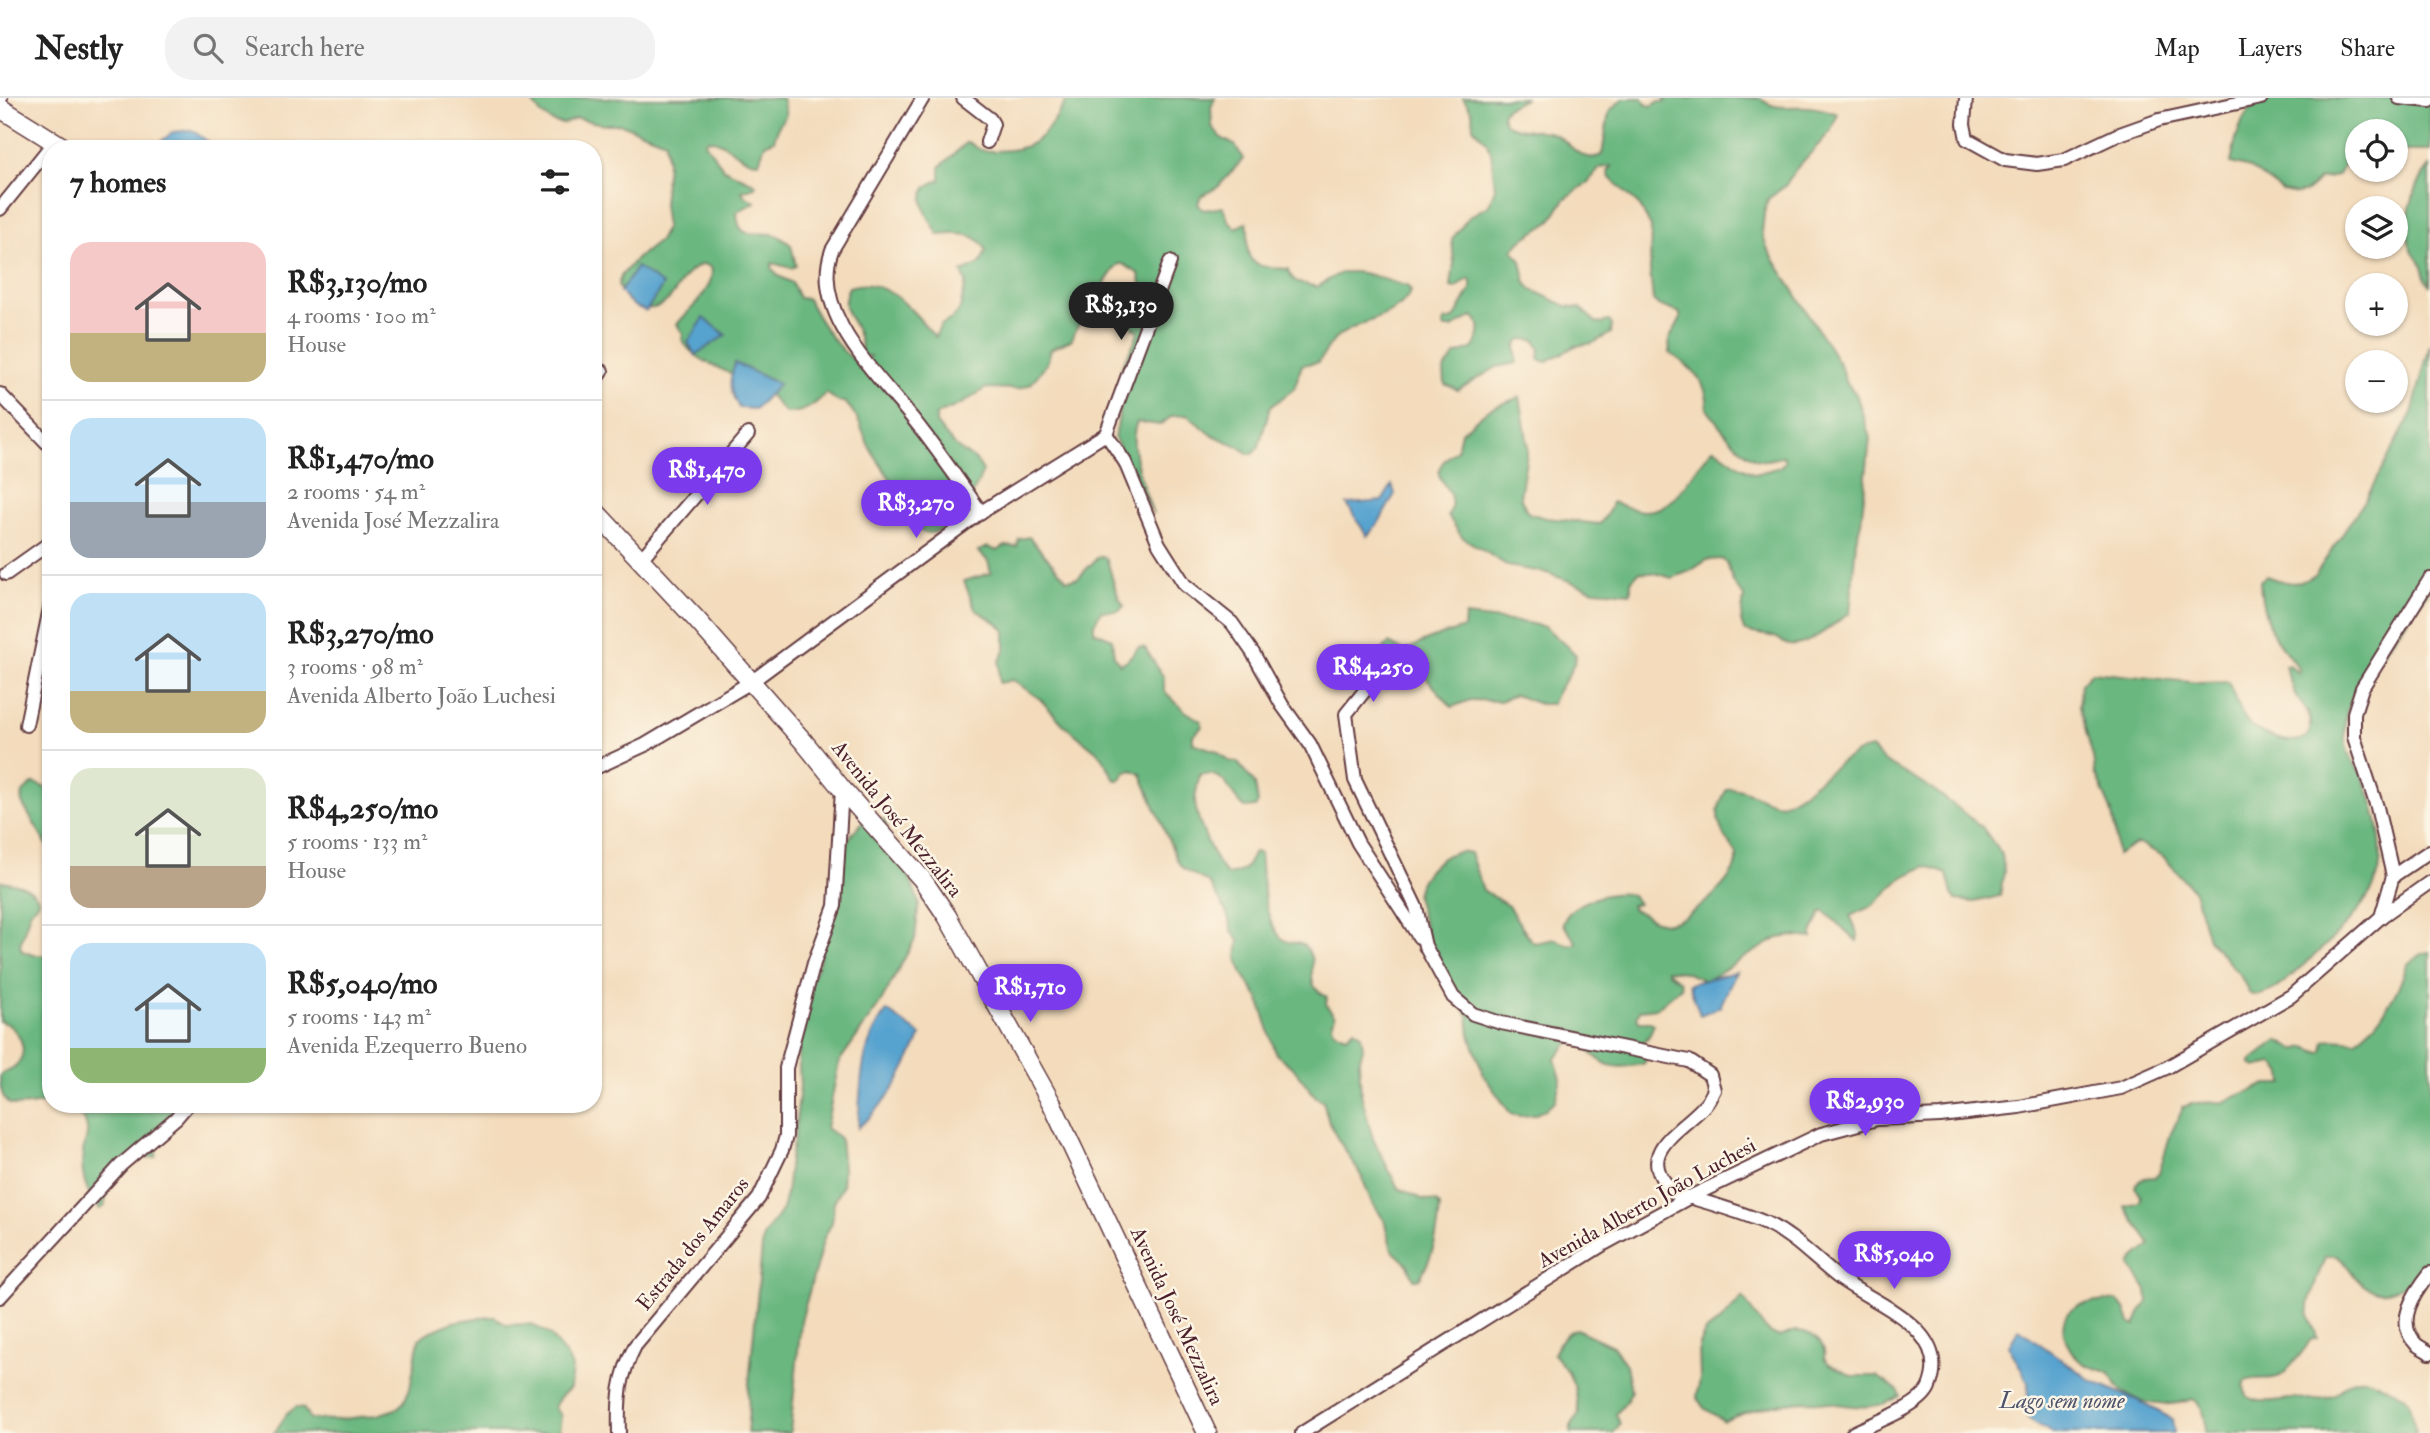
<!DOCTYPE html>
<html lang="en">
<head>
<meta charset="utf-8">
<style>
	body { margin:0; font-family:"IM FELL Double Pica",serif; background:#f2f2f2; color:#222; height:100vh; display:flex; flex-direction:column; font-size:26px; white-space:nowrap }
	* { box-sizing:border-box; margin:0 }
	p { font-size:23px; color:#767676 }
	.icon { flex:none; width:38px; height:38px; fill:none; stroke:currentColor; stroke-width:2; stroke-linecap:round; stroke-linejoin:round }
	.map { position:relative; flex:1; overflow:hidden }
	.drawer { position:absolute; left:42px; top:42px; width:560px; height:973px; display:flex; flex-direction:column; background:#fff; border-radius:28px; box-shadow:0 2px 5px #0004 }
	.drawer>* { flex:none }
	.tools { position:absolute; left:2345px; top:21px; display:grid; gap:14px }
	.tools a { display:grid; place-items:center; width:63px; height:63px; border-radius:50%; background:#fff; box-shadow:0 2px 5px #0004; font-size:35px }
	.price { position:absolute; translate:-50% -60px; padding:0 16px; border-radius:24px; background:#7c3aed; color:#fff; font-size:23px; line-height:46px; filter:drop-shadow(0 2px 4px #0008) }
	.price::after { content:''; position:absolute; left:50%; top:42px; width:21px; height:16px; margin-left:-10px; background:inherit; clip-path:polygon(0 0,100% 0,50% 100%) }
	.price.selected { background:#222; color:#fff }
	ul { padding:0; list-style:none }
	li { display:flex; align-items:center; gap:21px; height:175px; padding:0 28px }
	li+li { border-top:2px solid #e0e0e0 }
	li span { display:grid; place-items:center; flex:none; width:196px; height:140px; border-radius:21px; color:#555 }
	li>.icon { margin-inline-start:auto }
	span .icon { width:84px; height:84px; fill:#fffc; stroke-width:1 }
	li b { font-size:30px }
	h2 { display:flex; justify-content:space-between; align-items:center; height:84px; padding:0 28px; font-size:30px }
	header { display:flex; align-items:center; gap:42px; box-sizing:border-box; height:98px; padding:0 35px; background:#fff; border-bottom:2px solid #e0e0e0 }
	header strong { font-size:33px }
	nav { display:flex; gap:38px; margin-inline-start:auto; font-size:24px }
	.search { width:490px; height:63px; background:#f2f2f2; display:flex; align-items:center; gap:18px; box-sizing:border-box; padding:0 24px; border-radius:28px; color:#767676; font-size:26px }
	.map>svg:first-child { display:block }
	.forest { fill:#6bb780; stroke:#5a6b56; stroke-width:2 }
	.water { fill:#57a3cf; stroke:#50617d; stroke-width:2 }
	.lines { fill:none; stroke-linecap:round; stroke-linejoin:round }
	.street-casing { stroke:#633b41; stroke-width:16 }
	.secondary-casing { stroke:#633b41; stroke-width:21 }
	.street { stroke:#fff; stroke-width:12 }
	.secondary { stroke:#fff; stroke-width:18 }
	.labels { text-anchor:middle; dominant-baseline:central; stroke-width:5; stroke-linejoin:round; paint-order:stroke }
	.street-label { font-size:21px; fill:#4a1f2b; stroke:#fcf5e5 }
	.water-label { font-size:23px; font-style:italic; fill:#4f546d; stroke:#fcf5e5 }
</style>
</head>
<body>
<header>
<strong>Nestly</strong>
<div class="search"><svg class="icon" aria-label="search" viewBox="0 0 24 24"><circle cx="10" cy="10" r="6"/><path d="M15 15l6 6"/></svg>Search here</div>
<nav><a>Map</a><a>Layers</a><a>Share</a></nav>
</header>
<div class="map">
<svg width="2430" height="1335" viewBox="0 0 2430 1335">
	<rect width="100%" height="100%" fill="#fcf5e5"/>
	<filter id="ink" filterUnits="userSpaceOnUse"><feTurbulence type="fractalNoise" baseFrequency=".0143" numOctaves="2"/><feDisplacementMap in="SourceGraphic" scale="14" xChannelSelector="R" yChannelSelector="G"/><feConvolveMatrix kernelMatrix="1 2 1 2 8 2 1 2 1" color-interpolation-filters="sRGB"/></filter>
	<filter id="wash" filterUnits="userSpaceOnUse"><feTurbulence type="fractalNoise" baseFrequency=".00686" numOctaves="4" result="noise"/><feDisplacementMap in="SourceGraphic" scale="28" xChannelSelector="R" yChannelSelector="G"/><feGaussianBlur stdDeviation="1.57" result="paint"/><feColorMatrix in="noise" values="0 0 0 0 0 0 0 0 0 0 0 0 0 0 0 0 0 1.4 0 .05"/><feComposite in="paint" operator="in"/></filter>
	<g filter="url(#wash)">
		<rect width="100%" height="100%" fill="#f3dbbc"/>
		<!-- forest -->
		<g class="forest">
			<path d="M529,0H782L786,17L779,27L774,42L765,46L759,64C740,64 728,43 708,41L705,45L724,71L756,86L755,89L742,93L745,98L755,104L737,114C738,146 756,131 776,137C781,139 787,144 791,147L796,168L791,170L772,165V170L777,177L792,185L799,200L808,201C819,224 838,253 860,266L866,264L870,258H862C861,251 861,243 858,236C851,217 838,211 849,189C886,176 915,215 935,239L941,227L953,220L960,211L966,184L962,174L980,166L986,153C980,134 956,135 939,137C927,119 909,91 940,82V69L967,44C972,46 976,50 981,52C990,54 1000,53 1009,52C1042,50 1052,25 1068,0H1215L1211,9L1212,28L1220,39L1236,48L1243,61L1218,89L1201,98L1198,106L1203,112L1223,109L1229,124L1236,130L1247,124C1250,134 1246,143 1248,154C1251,172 1274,169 1288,171C1293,187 1301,184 1317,189C1324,185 1334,177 1342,175C1363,170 1386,184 1407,188L1411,193C1400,220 1360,222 1340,237C1330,244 1325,255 1319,264L1302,267L1294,291L1270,309L1259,348L1253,356H1248L1240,349L1212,337L1187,317L1172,318L1160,327L1137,324C1126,347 1145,393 1153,416L1114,339C1123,316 1117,296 1121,273C1123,257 1136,249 1138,232L1133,230L1132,226C1139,208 1145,195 1139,176L1123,166H1119C1108,177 1093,204 1090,219L1079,226L1071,242L1051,251L1047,265L1031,286L1018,291L986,290L963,305L936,317V325C943,334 950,344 959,351C971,360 976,359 983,373C975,394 946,450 917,431C905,422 903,405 897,393C890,378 879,366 871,352C860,332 862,322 845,304H839L826,295C814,308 804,315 786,315C778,309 774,301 767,294C746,277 695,269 682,241L683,236L677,226C689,212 717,189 711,169L703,166C681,175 682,188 668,202C650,219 625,208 618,187L621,178L635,162L659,143L666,130L663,106L667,64L665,43L621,26H602L577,20L563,26L553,24L541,16Z"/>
			<path d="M1463,0H1526L1506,10L1502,17L1505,25C1523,35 1541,30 1554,36C1571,44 1580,67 1602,57L1609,14L1623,0H1643L1646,6L1651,8L1658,4H1666L1664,0H1760C1774,14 1792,7 1810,9C1819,10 1829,13 1838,16L1830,34L1796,71L1785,88L1768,101L1764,116L1762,134L1767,150L1840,267L1845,283L1856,296L1870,340L1861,425L1856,442L1850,515C1835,524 1804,554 1786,546C1781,544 1782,542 1777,540C1766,535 1754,538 1744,532L1741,523L1744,499L1733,484L1727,465L1721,461L1707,462L1690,473L1672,480L1655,475L1639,474L1631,483V495L1594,492L1547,475L1508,468L1462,439L1448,418C1465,384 1413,383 1457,352L1461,334L1489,311L1520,299L1528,348L1520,399L1528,415L1546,420L1600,426L1610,411L1612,404C1622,407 1634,413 1645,413C1678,413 1693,370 1714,350L1739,368L1755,376L1780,369L1785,363L1783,358C1776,360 1768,363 1760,362C1742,359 1718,326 1707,311C1710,285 1691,269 1670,255L1669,241L1680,222V215L1658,207L1653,202L1650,173L1651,129L1640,108L1610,80L1608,74L1612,68L1600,70L1588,84L1565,101L1550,124L1520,143L1513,152L1521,163L1526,185L1532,192L1566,208L1581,210L1595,224L1602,225L1609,223L1612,227L1611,235L1593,245L1575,248L1546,264L1539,261L1540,251L1535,242L1521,241L1516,248L1517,265L1497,269L1458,292L1445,286L1444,272L1455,257L1474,250C1479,240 1484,226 1473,218L1452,230H1445L1443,226L1445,223L1454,221L1471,191V183L1468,181L1455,190L1451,189L1454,165L1452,141L1469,119L1489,107L1495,90L1491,54L1486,43L1473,29L1472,14Z"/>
			<path d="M2268,0H2430V53H2396V33H2357V55L2349,60L2337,78L2319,81L2306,94L2297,96L2282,93L2250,70L2231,65C2236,39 2240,10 2268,0Z"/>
			<path d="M2430,68V187C2423,181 2425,175 2421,167C2419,162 2414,158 2412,153C2401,127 2413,88 2430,68Z"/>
			<path d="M2430,247V491L2351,599C2344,619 2341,641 2351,661C2354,667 2360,672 2363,679C2376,707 2389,759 2374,788C2359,817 2325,849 2299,871C2287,882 2267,902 2250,896L2240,877L2208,841L2194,793L2163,758L2143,747L2136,746L2117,757L2115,732L2111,712L2095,675L2093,659L2079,609L2081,586L2092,574L2201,585L2228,584C2234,595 2238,613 2247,623C2258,638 2312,658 2311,625C2311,614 2301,607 2296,598C2291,588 2288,577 2285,567L2289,566L2299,576L2300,574C2295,562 2288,557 2280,547C2267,530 2261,505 2260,483L2266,478C2285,485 2297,489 2315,477L2366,401L2412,315Z"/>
			<path d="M1029,439L1067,482L1078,480L1097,460L1101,458L1106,460C1113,477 1113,493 1124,508L1118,513H1101L1094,526V533L1112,541L1114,558L1120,566L1127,562L1139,549L1145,550L1164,580V593L1185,613L1201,623L1202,629L1193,637V645L1216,653L1229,663L1238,665L1255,686L1258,705L1255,709L1245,710C1227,696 1230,674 1200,676C1198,685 1195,696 1195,704C1197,724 1214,763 1227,777C1244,775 1247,770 1254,754L1260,755C1262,778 1263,827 1284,842C1292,847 1302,842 1308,852C1319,870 1301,885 1327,899L1326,907L1335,918L1332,927L1334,933L1347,938L1354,931L1361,936L1363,950L1359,964L1361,996L1373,1041L1398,1090L1422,1101L1436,1104L1440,1108C1438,1134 1434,1158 1419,1181H1414L1408,1167L1392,1152L1384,1122L1371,1103L1362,1079L1336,1038L1328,1021L1323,1003L1316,999L1294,971L1276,956L1259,901L1243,876L1237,860L1239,841L1233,835L1226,813L1209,785L1184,771L1178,764L1141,676L1132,672L1126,674L1120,682H1115L1101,657L1063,626L1040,601L1013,582L999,585V564L1005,553V533L1000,527L975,511L964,483L991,475L988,463L978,453L988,449L997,453L1005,448L1017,449L1019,441Z"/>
			<path d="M1465,518L1527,525L1545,529L1573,554L1576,557C1574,576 1557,587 1552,606H1540L1515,597L1500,603L1470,602L1452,609L1422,575L1391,578C1378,568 1376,556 1389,545L1404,553L1432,540L1464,530Z"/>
			<path d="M1871,650L1885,664L1934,692L1982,729L2002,757L2004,773L2000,798L1974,804L1956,802L1952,796L1947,776L1926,768L1903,779L1872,808L1850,818L1858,837L1857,843L1824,813L1821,815L1812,835V840L1793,838L1778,840L1705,883L1685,874L1667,872L1668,875L1680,883L1681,889L1657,910L1640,912L1637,918L1639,924H1650L1654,926L1649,938L1640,949L1646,961L1644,966C1612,971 1606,971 1583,947C1577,940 1573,935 1565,932L1569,945C1562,950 1561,956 1555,961L1561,981L1555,1003L1546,1011L1534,1017L1519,1018L1511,1016L1484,978L1470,937L1468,917L1435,867L1416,798C1419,776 1446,748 1470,755L1483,792L1508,808L1530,841L1535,845L1555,841L1568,847L1575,846L1576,844L1563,826C1569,804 1611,791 1632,797L1638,806L1631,807L1633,811C1643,816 1656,826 1668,825C1689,823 1737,782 1737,760C1738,755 1733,751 1730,746C1715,725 1714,713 1727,691C1746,687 1771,710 1784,705C1816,692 1837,657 1871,650Z"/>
			<path d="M34,685L51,692V754L22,705C19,695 26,691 34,685Z"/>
			<polygon points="867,720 885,722 889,740 907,773 919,804 915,841 881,904 839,964 826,1030 840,1040 843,1071 842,1089 834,1104 832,1125 824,1140 801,1223 790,1335 747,1335 749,1312 748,1296 763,1139 782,1111 786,1096 790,1060 794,1042 800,988 798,951 803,896 818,867 845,748 853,734"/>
			<path d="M0,783C16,785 31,787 39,802L30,814L20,847L22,853L33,857H51V1004C19,1007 0,1018 0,977C5,974 11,972 15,968C32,953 18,928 0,923Z"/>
			<path d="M2430,854V1166C2412,1185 2381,1207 2358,1182C2352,1176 2345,1161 2336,1158C2332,1157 2329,1158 2325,1159C2320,1176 2306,1202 2309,1219C2311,1227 2316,1232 2317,1240L2310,1242C2308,1248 2286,1275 2280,1278C2270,1283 2258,1278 2246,1283L2244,1288L2246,1298C2262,1308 2278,1301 2294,1301C2309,1301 2323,1303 2337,1295C2347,1288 2350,1279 2364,1281C2380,1283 2396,1293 2408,1302L2416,1335H2205C2207,1323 2204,1308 2193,1301C2170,1309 2142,1309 2121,1292C2116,1287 2113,1279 2108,1275C2101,1270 2090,1270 2083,1265C2067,1255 2053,1222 2074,1210C2086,1203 2103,1204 2117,1202L2125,1211L2130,1225L2135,1228L2141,1213L2148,1204L2147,1192L2130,1167C2135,1157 2144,1155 2150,1146L2124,1108L2140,1104L2141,1099L2135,1089C2138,1080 2146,1079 2155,1079L2159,1075L2170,1038L2183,1009L2195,1005L2224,1004L2267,986H2284L2283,976L2273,965L2255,969L2250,965L2252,962L2278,942L2295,952L2306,949L2320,955L2323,953L2325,943L2332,941L2356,943C2362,936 2370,931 2376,924C2391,906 2401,888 2407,866L2424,855Z"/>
			<path d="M67,1006H179L158,1038L156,1059L138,1060L127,1071L110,1078L106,1088L105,1108L100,1111C86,1095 80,1075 83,1054C84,1047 88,1039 87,1032C87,1022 74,1011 67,1006Z"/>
			<path d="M1743,1199C1751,1211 1761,1230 1775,1237C1783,1241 1788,1234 1796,1233C1811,1233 1827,1245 1824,1260L1828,1265L1852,1278H1877L1899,1293L1900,1298C1869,1318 1843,1304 1809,1303C1779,1303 1751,1312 1724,1323L1704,1310L1697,1300L1700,1280L1699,1246L1705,1234L1721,1222Z"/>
			<polygon points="484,1219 495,1219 507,1227 531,1226 549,1236 567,1259 572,1269 570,1290 560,1299 554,1309 561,1318 559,1335 274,1335 287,1316 296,1309 303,1310 310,1321 334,1322 377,1317 396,1311 404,1304 410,1290 419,1241 427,1235 453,1224"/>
			<path d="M1576,1231L1613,1248L1626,1267L1631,1293L1627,1303L1616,1316L1620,1326L1613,1335H1570L1571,1328L1579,1315L1575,1289L1568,1274L1553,1256C1559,1245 1563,1234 1576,1231Z"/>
		</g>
		<!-- water -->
		<g class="water">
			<polygon points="192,32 218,51 159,51 159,45 173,34"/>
			<polygon points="637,169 663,187 646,213 634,208 620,194"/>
			<polygon points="704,220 726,237 695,257 688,244"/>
			<path d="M735,265L779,286L755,311L739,310C729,292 728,285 735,265Z"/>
			<polygon points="1392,387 1395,396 1378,426 1367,438 1347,406 1382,403"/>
			<polygon points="1736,874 1720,909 1700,917 1689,886"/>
			<path d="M887,913L921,937C902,978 893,999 858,1030C861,988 859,947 887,913Z"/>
			<polygon points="2019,1231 2092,1283 2139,1303 2172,1321 2174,1335 2052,1335 2027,1320 2028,1284 2009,1248"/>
		</g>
	</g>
	<g filter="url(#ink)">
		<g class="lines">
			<!-- street casing -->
			<g class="street-casing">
				<g id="street">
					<path d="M923,0L832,152C808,218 885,283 921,331C942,358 961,386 981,414"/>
					<polyline points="963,0 990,21 993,26 987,44"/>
					<polyline points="1966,0 1964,26 1967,41 2005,62 2037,66 2064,62 2117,37 2159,22 2261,0"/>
					<polyline points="2399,0 2430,3"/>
					<polyline points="0,1 1,0"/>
					<polyline points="0,111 54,44"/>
					<polyline points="593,284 602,273"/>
					<polyline points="0,296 51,349"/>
					<polyline points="1106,336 1125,364 1159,446 1185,487 1232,525 1253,555 1282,607 1310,646 1358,745 1419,839"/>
					<polyline points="1106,336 1170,164"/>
					<polyline points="641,461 748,336"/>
					<polyline points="6,476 51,444"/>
					<path d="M1379,575L1346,616L1355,682L1416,809L1425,848L1453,899L1473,916L1501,925L1689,963L1710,977L1714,992C1711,997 1709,1003 1705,1007C1681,1034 1630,1055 1675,1095C1705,1104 1737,1112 1766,1125C1796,1139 1814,1161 1839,1180C1874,1206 1953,1231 1929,1289C1921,1309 1873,1325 1853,1335"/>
					<polyline points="26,627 51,505"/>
					<polyline points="593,671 645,647 751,584 981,414 1106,336"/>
					<polyline points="2393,778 2430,753"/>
					<polyline points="2382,818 2430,784"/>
					<path d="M2430,1175C2415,1194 2394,1224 2416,1246C2419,1249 2426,1252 2430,1255"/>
					<polyline points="0,1199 121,1067 176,1020 188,1006"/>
					<path d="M619,1335C618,1301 619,1279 635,1248L759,1100L782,1052L786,1038V970L814,865L835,808L842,691"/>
					<polyline points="1302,1335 1604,1146 1690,1099 1821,1036 1877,1021 1940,1018 2019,1009 2121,990 2166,970 2291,898 2381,819 2393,778 2377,709 2354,639 2354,615 2362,590 2430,481"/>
				</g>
			</g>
			<!-- secondary casing -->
			<g class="secondary-casing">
				<g id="secondary">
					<polyline points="0,10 66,51"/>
					<polyline points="593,411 696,521 804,644 842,691 922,781 947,818 1052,1006 1207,1335"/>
				</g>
			</g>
			<!-- street -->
			<use href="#street" class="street"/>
			<!-- secondary -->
			<use href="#secondary" class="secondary"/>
		</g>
	</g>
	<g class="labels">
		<!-- street labels -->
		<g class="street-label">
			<text transform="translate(897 721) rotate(51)">Avenida José Mezzalira</text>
			<text transform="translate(1647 1105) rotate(-29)">Avenida Alberto João Luchesi</text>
			<text transform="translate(693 1146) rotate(-51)">Estrada dos Amaros</text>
			<text transform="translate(1177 1218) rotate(65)">Avenida José Mezzalira</text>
		</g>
		<!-- water labels -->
		<g class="water-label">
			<text x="2062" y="1302">Lago sem nome</text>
		</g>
	</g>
</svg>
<div class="tools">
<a><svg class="icon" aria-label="locate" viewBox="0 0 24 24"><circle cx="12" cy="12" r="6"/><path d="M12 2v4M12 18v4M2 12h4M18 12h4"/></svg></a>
<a><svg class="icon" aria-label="layers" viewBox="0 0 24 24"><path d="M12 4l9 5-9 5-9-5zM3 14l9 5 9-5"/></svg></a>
<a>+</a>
<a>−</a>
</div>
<b class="price selected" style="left:1121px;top:244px">R$3,130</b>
<b class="price" style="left:707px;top:409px">R$1,470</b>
<b class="price" style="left:916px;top:442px">R$3,270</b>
<b class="price" style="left:1373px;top:606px">R$4,250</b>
<b class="price" style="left:1030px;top:926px">R$1,710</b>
<b class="price" style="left:1865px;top:1040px">R$2,930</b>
<b class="price" style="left:1894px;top:1193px">R$5,040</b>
<section class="drawer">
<h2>7 homes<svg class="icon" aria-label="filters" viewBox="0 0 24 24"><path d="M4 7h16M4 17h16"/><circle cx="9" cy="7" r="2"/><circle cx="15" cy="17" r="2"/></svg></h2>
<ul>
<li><span style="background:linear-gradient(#f6c9c9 65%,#c2b280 0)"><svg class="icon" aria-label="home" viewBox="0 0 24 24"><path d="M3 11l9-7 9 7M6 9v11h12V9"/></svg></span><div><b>R$3,130/mo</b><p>4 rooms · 100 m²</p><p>House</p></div></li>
<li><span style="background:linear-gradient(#bfe0f5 60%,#9aa5b1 0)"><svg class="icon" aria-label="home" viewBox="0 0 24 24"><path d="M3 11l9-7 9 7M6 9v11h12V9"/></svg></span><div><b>R$1,470/mo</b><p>2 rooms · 54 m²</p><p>Avenida José Mezzalira</p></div></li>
<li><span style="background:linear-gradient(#bfe0f5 70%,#c2b280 0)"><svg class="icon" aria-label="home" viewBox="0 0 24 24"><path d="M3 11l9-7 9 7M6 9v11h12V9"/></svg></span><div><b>R$3,270/mo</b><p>3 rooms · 98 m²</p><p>Avenida Alberto João Luchesi</p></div></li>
<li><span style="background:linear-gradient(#dfe7d0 70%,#b9a48a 0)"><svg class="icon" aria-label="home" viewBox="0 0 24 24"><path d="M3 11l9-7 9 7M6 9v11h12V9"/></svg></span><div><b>R$4,250/mo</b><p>5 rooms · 133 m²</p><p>House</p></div></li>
<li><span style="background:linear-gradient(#bfe0f5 75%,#8fb573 0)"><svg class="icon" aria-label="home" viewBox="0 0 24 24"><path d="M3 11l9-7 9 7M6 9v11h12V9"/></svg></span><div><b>R$5,040/mo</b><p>5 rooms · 143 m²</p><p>Avenida Ezequerro Bueno</p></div></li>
</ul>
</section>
</div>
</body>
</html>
